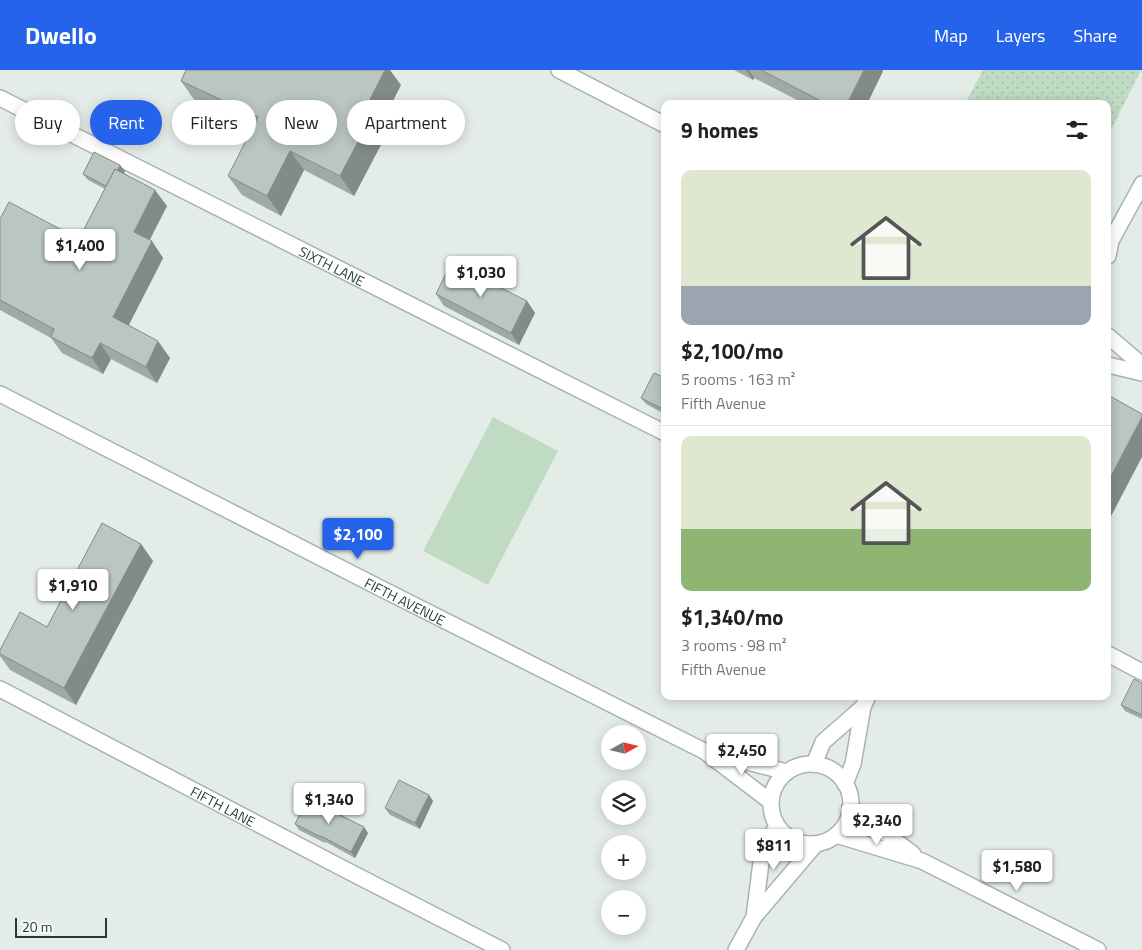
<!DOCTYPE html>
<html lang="en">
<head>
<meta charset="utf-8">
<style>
	body { margin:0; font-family:"Titillium Web",sans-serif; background:#f2f2f2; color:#222; height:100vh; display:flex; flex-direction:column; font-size:19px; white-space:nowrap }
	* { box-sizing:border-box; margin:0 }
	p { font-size:16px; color:#767676 }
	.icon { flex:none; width:28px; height:28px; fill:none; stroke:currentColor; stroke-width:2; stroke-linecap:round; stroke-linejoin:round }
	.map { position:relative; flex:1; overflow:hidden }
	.drawer { position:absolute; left:661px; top:30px; width:450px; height:600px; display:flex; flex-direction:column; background:#fff; border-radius:10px; box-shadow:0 2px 12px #0003 }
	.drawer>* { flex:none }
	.hud { position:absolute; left:15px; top:30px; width:475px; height:45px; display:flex; gap:10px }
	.needle { width:32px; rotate:82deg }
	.fabs { position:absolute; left:601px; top:655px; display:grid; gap:10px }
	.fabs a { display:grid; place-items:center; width:45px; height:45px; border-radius:50%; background:#fff; box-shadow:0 2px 12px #0003; font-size:25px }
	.scale { position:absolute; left:15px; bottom:12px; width:92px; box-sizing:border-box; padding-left:5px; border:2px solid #253c33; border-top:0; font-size:14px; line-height:18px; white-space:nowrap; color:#253c33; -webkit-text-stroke:4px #f4f9f6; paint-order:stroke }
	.price { position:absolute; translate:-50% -42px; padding:0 11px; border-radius:5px; background:#fff; color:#222; font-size:16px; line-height:32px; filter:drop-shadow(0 1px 2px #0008) }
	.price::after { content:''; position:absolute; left:50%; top:30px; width:15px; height:11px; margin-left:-8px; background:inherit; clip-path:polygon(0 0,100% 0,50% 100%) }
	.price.on { background:#2563eb; color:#fff }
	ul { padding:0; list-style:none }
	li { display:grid; align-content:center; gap:10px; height:265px; padding:0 20px }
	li+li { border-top:1px solid #e0e0e0 }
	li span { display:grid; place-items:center; height:155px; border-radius:10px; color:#555 }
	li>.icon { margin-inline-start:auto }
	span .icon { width:90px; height:90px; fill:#fffc; stroke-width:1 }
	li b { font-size:21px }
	h2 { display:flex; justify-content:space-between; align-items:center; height:60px; padding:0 20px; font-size:21px }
	.tag { padding:0 18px; border-radius:22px; background:#fff; box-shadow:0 2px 12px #0003; font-size:18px; line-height:45px }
	.tag.on { background:#2563eb; color:#fff }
	header { display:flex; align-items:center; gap:30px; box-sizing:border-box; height:70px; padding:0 25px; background:#2563eb; color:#fff }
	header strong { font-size:24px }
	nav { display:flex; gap:28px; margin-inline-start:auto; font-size:18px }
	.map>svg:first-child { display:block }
	.grass { fill:url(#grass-dots) }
	.pitch { fill:#bfdbc4 }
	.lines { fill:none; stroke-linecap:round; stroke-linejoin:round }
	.minor-casing { stroke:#a7b4ae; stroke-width:18 }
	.minor { stroke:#fff; stroke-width:15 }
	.wall { fill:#a0aaa5 }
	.shaded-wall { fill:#828b86 }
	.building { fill:#bac6c0; stroke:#828b86 }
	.labels { text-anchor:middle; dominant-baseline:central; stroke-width:4; stroke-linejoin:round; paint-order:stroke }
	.street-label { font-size:14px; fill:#253c33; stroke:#f4f9f6 }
</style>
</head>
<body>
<header>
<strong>Dwello</strong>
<nav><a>Map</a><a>Layers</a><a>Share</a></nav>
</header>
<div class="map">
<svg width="1142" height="880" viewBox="0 0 1142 880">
	<defs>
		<pattern id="grass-dots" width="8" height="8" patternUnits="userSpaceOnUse" patternTransform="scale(1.25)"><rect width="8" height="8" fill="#bfdbc4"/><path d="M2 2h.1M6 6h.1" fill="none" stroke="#a4bda9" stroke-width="1.8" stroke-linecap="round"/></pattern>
	</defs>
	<rect width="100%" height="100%" fill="#e4ece8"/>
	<!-- grass -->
	<polygon class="grass" points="983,0 1141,0 1108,66 1108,34 965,34"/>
	<!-- pitch -->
	<polygon class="pitch" points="493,347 558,381 488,515 423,481"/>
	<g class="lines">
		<!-- minor casing -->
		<g class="minor-casing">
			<g id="minor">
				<polyline points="559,0 665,55"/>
				<path id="s1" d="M0,28L665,363"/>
				<polyline points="1108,186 1111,171 1142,114"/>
				<polyline points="1108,266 1142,295"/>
				<polyline points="1108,295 1142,303"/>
				<path id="s2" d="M0,324L382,519L704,681L771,732"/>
				<polyline points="1108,584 1142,602"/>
				<path id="s3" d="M0,619L346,800L502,880"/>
				<polyline points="711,683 787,702"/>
				<polyline points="814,694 823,672 863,637"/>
				<circle cx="811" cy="734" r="40"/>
				<polyline points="845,714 853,694 863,637 868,626"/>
				<polyline points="850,737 913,784"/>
				<polyline points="836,765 922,791 1098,880"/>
				<polyline points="754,847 763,777 777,757"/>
				<polyline points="736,880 754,847 816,774"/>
			</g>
		</g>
		<!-- minor -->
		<use href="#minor" class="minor"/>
	</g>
	<!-- wall -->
	<g class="wall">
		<polygon points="734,0 882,0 883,1 867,34 805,34 754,8 753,10"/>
		<polygon points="181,11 401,15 379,58 385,67 354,126 304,100 281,146 242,125 228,106 253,58 195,31"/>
		<polygon points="125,101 124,103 167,136 150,170 163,188 129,255 170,288 157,313 111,289 103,304 62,283 51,268 0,240 0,149 79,169 105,119 88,110 83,104"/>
		<polygon points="436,224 527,231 535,243 519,275 444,236"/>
		<polygon points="665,308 665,344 646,334 641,328"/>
		<polygon points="141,474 153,491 76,635 10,600 0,586 0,580 47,557"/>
		<polygon points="1142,613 1142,649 1125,641 1121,635"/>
		<polygon points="433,731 420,759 390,745 385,738"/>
		<polygon points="295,754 368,763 355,788 326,772 325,773 299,760"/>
	</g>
	<!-- shaded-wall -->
	<g class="shaded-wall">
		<polygon points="385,0 390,0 401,15 379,58 385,67 354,126 340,106 363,43"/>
		<polygon points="746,0 749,0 754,8 753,10"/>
		<polygon points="864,0 882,0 883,1 867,34 847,34"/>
		<polygon points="290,81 304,100 281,146 267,126"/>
		<polygon points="120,95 125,101 113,123 109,117"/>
		<polygon points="155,120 167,136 145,178 134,162"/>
		<polygon points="152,171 163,188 124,264 113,247"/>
		<polygon points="527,231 535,243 519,275 511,263"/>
		<polygon points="158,271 170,288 157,313 146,297"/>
		<polygon points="100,273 111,289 103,304 92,288"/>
		<polygon points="1142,347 1142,387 1108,452 1108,412"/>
		<polygon points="141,474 153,491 76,635 64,618"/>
		<polygon points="429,725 433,731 420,759 415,753"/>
		<polygon points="364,757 368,763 355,788 351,782"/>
	</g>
	<!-- building -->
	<g class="building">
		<polygon points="186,0 385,0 363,43 371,47 340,106 290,81 267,126 228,106 258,47 181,11"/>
		<polygon points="761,0 864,0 847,34 827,34"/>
		<polygon points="94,82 120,95 118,100 115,99 106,116 83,104"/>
		<polygon points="115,99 155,120 134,162 152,171 113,247 158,271 146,297 100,273 92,288 51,267 54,259 0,230 0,149 9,132 79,169"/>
		<polygon points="451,193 527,231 511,263 436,224"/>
		<polygon points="654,303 665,308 665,340 641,328"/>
		<polygon points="1108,325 1142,344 1142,347 1108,412"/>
		<polygon points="102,453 141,474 64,618 0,584 0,580 20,542 47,557"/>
		<polygon points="1134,609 1142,613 1142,645 1121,635"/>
		<polygon points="399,710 429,725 415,753 385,738"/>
		<polygon points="308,729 364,757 351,782 321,766 321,767 295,754"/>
	</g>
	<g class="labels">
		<!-- street labels -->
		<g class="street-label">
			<text stroke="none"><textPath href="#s1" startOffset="372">SIXTH LANE</textPath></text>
			<text stroke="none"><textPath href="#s2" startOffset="455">FIFTH AVENUE</textPath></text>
			<text stroke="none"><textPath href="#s3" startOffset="252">FIFTH LANE</textPath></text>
		</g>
	</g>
</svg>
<div class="fabs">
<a><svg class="needle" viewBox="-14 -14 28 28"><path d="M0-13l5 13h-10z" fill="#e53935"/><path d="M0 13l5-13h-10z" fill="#767676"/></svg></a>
<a><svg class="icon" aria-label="layers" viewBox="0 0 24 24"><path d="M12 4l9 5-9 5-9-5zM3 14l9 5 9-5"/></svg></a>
<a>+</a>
<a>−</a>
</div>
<div class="scale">20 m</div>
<b class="price" style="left:80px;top:201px">$1,400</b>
<b class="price" style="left:481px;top:228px">$1,030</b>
<b class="price on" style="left:358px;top:490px">$2,100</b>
<b class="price" style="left:73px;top:541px">$1,910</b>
<b class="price" style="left:742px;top:706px">$2,450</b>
<b class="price" style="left:329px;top:755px">$1,340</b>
<b class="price" style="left:877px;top:776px">$2,340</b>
<b class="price" style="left:774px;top:801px">$811</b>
<b class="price" style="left:1017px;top:822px">$1,580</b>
<div class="hud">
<a class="tag">Buy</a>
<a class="tag on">Rent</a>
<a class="tag">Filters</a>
<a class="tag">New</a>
<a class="tag">Apartment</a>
</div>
<section class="drawer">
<h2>9 homes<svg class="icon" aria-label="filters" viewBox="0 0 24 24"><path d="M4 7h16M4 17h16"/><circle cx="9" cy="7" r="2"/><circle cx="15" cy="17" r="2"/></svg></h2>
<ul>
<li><span style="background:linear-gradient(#dfe7d0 75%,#9aa5b1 0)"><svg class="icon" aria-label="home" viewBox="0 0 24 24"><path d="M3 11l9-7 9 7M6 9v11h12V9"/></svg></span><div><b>$2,100/mo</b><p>5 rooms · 163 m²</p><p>Fifth Avenue</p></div></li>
<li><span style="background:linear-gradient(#dfe7d0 60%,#8fb573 0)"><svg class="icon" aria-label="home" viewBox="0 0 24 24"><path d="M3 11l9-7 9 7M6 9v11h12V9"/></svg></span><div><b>$1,340/mo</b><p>3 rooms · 98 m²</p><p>Fifth Avenue</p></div></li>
</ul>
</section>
</div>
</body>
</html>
